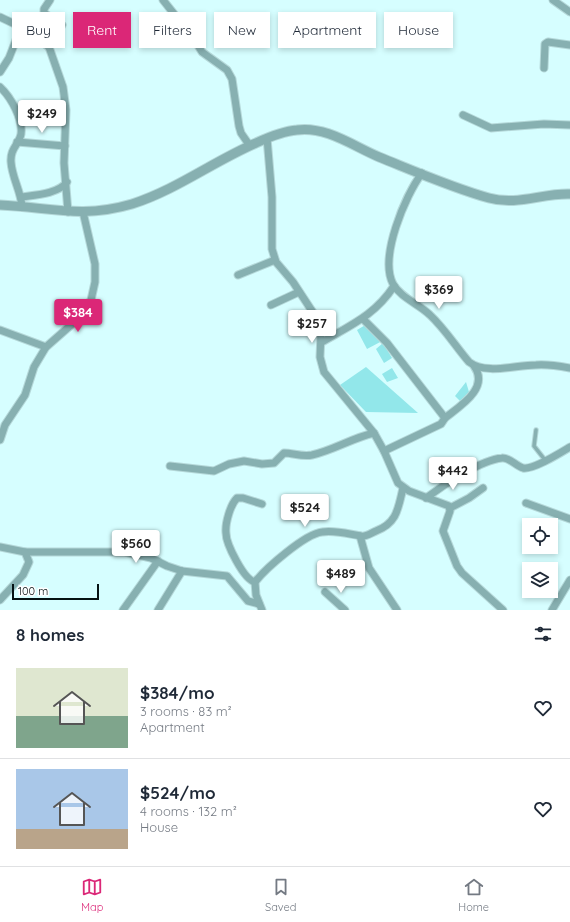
<!DOCTYPE html>
<html lang="en">
<head>
<meta charset="utf-8">
<style>
	body { margin:0; font-family:Quicksand,sans-serif; background:#f6f6f7; color:#1f2937; height:100vh; display:flex; flex-direction:column; font-size:15px; white-space:nowrap }
	* { box-sizing:border-box; margin:0 }
	p { font-size:13px; color:#747a83 }
	.icon { flex:none; width:22px; height:22px; fill:none; stroke:currentColor; stroke-width:2; stroke-linecap:round; stroke-linejoin:round }
	.map { position:relative; height:610px; overflow:hidden }
	.sheet { display:flex; flex-direction:column; background:#fff; flex:1 }
	.sheet>* { flex:none }
	.guide { position:absolute; left:12px; top:12px; width:546px; height:36px; display:flex; gap:8px }
	.buttons { position:absolute; left:522px; top:518px; display:grid; gap:8px }
	.buttons a { display:grid; place-items:center; width:36px; height:36px; border-radius:0px; background:#fff; box-shadow:0 2px 6px #0003; font-size:20px }
	.scale { position:absolute; left:12px; bottom:10px; width:87px; box-sizing:border-box; padding-left:4px; border:2px solid #051213; border-top:0; font-size:11px; line-height:14px; white-space:nowrap; color:#051213; -webkit-text-stroke:3px #fff; paint-order:stroke }
	.price { position:absolute; translate:-50% -34px; padding:0 9px; border-radius:4px; background:#fff; color:#222; font-size:13px; line-height:26px; filter:drop-shadow(0 1px 2px #0008) }
	.price::after { content:''; position:absolute; left:50%; top:24px; width:12px; height:9px; margin-left:-6px; background:inherit; clip-path:polygon(0 0,100% 0,50% 100%) }
	.price.current { background:#db2777; color:#fff }
	ul { padding:0; list-style:none }
	li { display:flex; align-items:center; gap:12px; height:100px; padding:0 16px }
	li+li { border-top:1px solid #e0e1e3 }
	li span { display:grid; place-items:center; flex:none; width:112px; height:80px; border-radius:0px; color:#555 }
	li>.icon { margin-inline-start:auto }
	span .icon { width:48px; height:48px; fill:#fffc; stroke-width:1 }
	li b { font-size:17px }
	h2 { display:flex; justify-content:space-between; align-items:center; height:48px; padding:0 16px; font-size:17px }
	.tag { padding:0 14px; border-radius:0px; background:#fff; box-shadow:0 2px 6px #0003; font-size:14px; line-height:36px }
	.tag.current { background:#db2777; color:#fff }
	.menu { display:flex; justify-content:space-around; align-items:center; height:56px; border-top:1px solid #e0e1e3; background:#fff; font-size:11px; color:#747a83 }
	.menu a { display:grid; justify-items:center; gap:2px }
	.menu .current { color:#db2777 }
	.map>svg:first-child { display:block }
	.green { fill:#92e7ea }
	.lines { fill:none; stroke-linecap:round; stroke-linejoin:round }
	.service-casing { stroke:#b5d8d9; stroke-width:5.5 }
	.minor-casing { stroke:#b5d8d9; stroke-width:9 }
	.tertiary-casing { stroke:#b5d8d9; stroke-width:11 }
	.service { stroke:#87b0b1; stroke-width:3.5 }
	.minor { stroke:#87b0b1; stroke-width:7 }
	.tertiary { stroke:#87b0b1; stroke-width:9 }
</style>
</head>
<body>
<div class="map">
<svg width="570" height="610" viewBox="0 0 570 610">
	<rect width="100%" height="100%" fill="#d6feff"/>
	<!-- green -->
	<g class="green">
		<polygon points="367,324 384,340 367,349 357,330"/>
		<polygon points="383,343 392,358 384,363 376,349"/>
		<polygon points="366,367 418,413 366,412 340,385"/>
		<polygon points="392,368 398,378 387,382 382,374"/>
		<polygon points="466,382 469,392 460,401 455,396"/>
	</g>
	<g class="lines">
		<!-- service casing -->
		<g class="service-casing">
			<polyline id="service" points="536,430 534,446 545,460"/>
		</g>
		<!-- minor casing -->
		<g class="minor-casing">
			<g id="minor">
				<polyline points="50,0 44,9 44,13 62,25 49,47 63,87 66,110 64,163 68,212"/>
				<polyline points="163,0 194,39 202,52 227,70 232,79 239,126 241,133 250,146"/>
				<polyline points="553,0 570,12"/>
				<polyline points="0,17 21,27 49,47"/>
				<polyline points="544,68 545,44 548,42 570,45"/>
				<polyline points="0,72 9,58 21,27"/>
				<path d="M0,87C11,97 23,119 21,134C19,145 10,148 11,162C12,178 21,191 22,207"/>
				<polyline points="463,115 491,128 544,124 570,125"/>
				<polyline points="267,138 272,197 272,249 276,262 293,282 314,314 321,334 320,357 324,372 374,433 384,451 398,483 409,491 449,506 450,511 443,531 457,566 462,573 503,610"/>
				<polyline points="17,142 65,146"/>
				<path d="M422,173C405,196 379,257 393,284C401,298 419,304 430,315C445,329 456,347 469,362C486,375 515,365 536,365C547,364 559,366 570,368"/>
				<path d="M21,197C35,195 58,194 67,182"/>
				<polyline points="238,275 275,260"/>
				<polyline points="271,305 299,292"/>
				<polyline points="363,319 387,343 445,418 441,424 384,451"/>
				<polyline points="0,330 46,347"/>
				<path d="M322,342C351,325 375,315 394,286"/>
				<path d="M445,418C460,406 490,388 474,366"/>
				<polyline points="0,440 5,425 25,395 34,367 46,347 79,318 91,300 95,282 95,264 83,212"/>
				<path d="M170,466L214,471L229,464L244,461L262,464L274,463L284,453C293,453 302,457 312,455C334,450 352,438 374,433"/>
				<path d="M426,498C443,485 481,460 502,458C509,457 516,466 523,468C533,470 560,453 570,447"/>
				<polyline points="526,503 570,519"/>
				<polyline points="450,508 469,498 483,488"/>
				<polyline points="360,536 369,568 397,610"/>
				<polyline points="0,547 25,552 125,552 151,558 167,566 182,571 227,576 248,601 259,604"/>
				<path d="M255,582C244,580 226,544 226,533C225,524 230,505 237,498H243L262,504"/>
				<polyline points="325,592 345,610"/>
				<polyline points="0,600 23,575 29,562 25,552"/>
				<polyline points="123,610 158,561"/>
				<polyline points="158,610 182,571"/>
				<path d="M262,610L256,595L255,582C266,568 305,534 322,532C336,530 348,534 361,536C366,537 371,533 376,531C397,523 398,509 403,488"/>
				<polyline points="552,610 570,580"/>
			</g>
		</g>
		<!-- tertiary casing -->
		<g class="tertiary-casing">
			<path id="tertiary" d="M0,205C49,207 81,219 132,204C176,190 214,161 256,143C269,137 283,131 297,130C326,126 353,146 379,157C414,171 453,188 489,198C517,206 542,193 570,194"/>
		</g>
		<!-- service -->
		<use href="#service" class="service"/>
		<!-- minor -->
		<use href="#minor" class="minor"/>
		<!-- tertiary -->
		<use href="#tertiary" class="tertiary"/>
	</g>
</svg>
<div class="buttons">
<a><svg class="icon" aria-label="locate" viewBox="0 0 24 24"><circle cx="12" cy="12" r="6"/><path d="M12 2v4M12 18v4M2 12h4M18 12h4"/></svg></a>
<a><svg class="icon" aria-label="layers" viewBox="0 0 24 24"><path d="M12 4l9 5-9 5-9-5zM3 14l9 5 9-5"/></svg></a>
</div>
<div class="scale">100 m</div>
<b class="price" style="left:42px;top:134px">$249</b>
<b class="price" style="left:439px;top:310px">$369</b>
<b class="price current" style="left:78px;top:333px">$384</b>
<b class="price" style="left:312px;top:344px">$257</b>
<b class="price" style="left:453px;top:491px">$442</b>
<b class="price" style="left:305px;top:528px">$524</b>
<b class="price" style="left:136px;top:564px">$560</b>
<b class="price" style="left:341px;top:594px">$489</b>
<div class="guide">
<a class="tag">Buy</a>
<a class="tag current">Rent</a>
<a class="tag">Filters</a>
<a class="tag">New</a>
<a class="tag">Apartment</a>
<a class="tag">House</a>
</div>
</div>
<section class="sheet">
<h2>8 homes<svg class="icon" aria-label="filters" viewBox="0 0 24 24"><path d="M4 7h16M4 17h16"/><circle cx="9" cy="7" r="2"/><circle cx="15" cy="17" r="2"/></svg></h2>
<ul>
<li><span style="background:linear-gradient(#dfe7d0 60%,#7fa58c 0)"><svg class="icon" aria-label="home" viewBox="0 0 24 24"><path d="M3 11l9-7 9 7M6 9v11h12V9"/></svg></span><div><b>$384/mo</b><p>3 rooms · 83 m²</p><p>Apartment</p></div><svg class="icon" aria-label="heart" viewBox="0 0 24 24"><path d="M12 20l-8-8c-3-5 5-10 8-4 3-6 11-1 8 4z"/></svg></li>
<li><span style="background:linear-gradient(#a9c7e8 75%,#b9a48a 0)"><svg class="icon" aria-label="home" viewBox="0 0 24 24"><path d="M3 11l9-7 9 7M6 9v11h12V9"/></svg></span><div><b>$524/mo</b><p>4 rooms · 132 m²</p><p>House</p></div><svg class="icon" aria-label="heart" viewBox="0 0 24 24"><path d="M12 20l-8-8c-3-5 5-10 8-4 3-6 11-1 8 4z"/></svg></li>
</ul>
</section>
<nav class="menu">
<a class="current"><svg class="icon" aria-label="map" viewBox="0 0 24 24"><path d="M3 6l6-2 6 2 6-2v14l-6 2-6-2-6 2zM9 4v14M15 6v14"/></svg>Map</a>
<a><svg class="icon" aria-label="saved" viewBox="0 0 24 24"><path d="M7 4h10v16l-5-4-5 4z"/></svg>Saved</a>
<a><svg class="icon" aria-label="home" viewBox="0 0 24 24"><path d="M3 11l9-7 9 7M6 9v11h12V9"/></svg>Home</a>
</nav>
</body>
</html>
